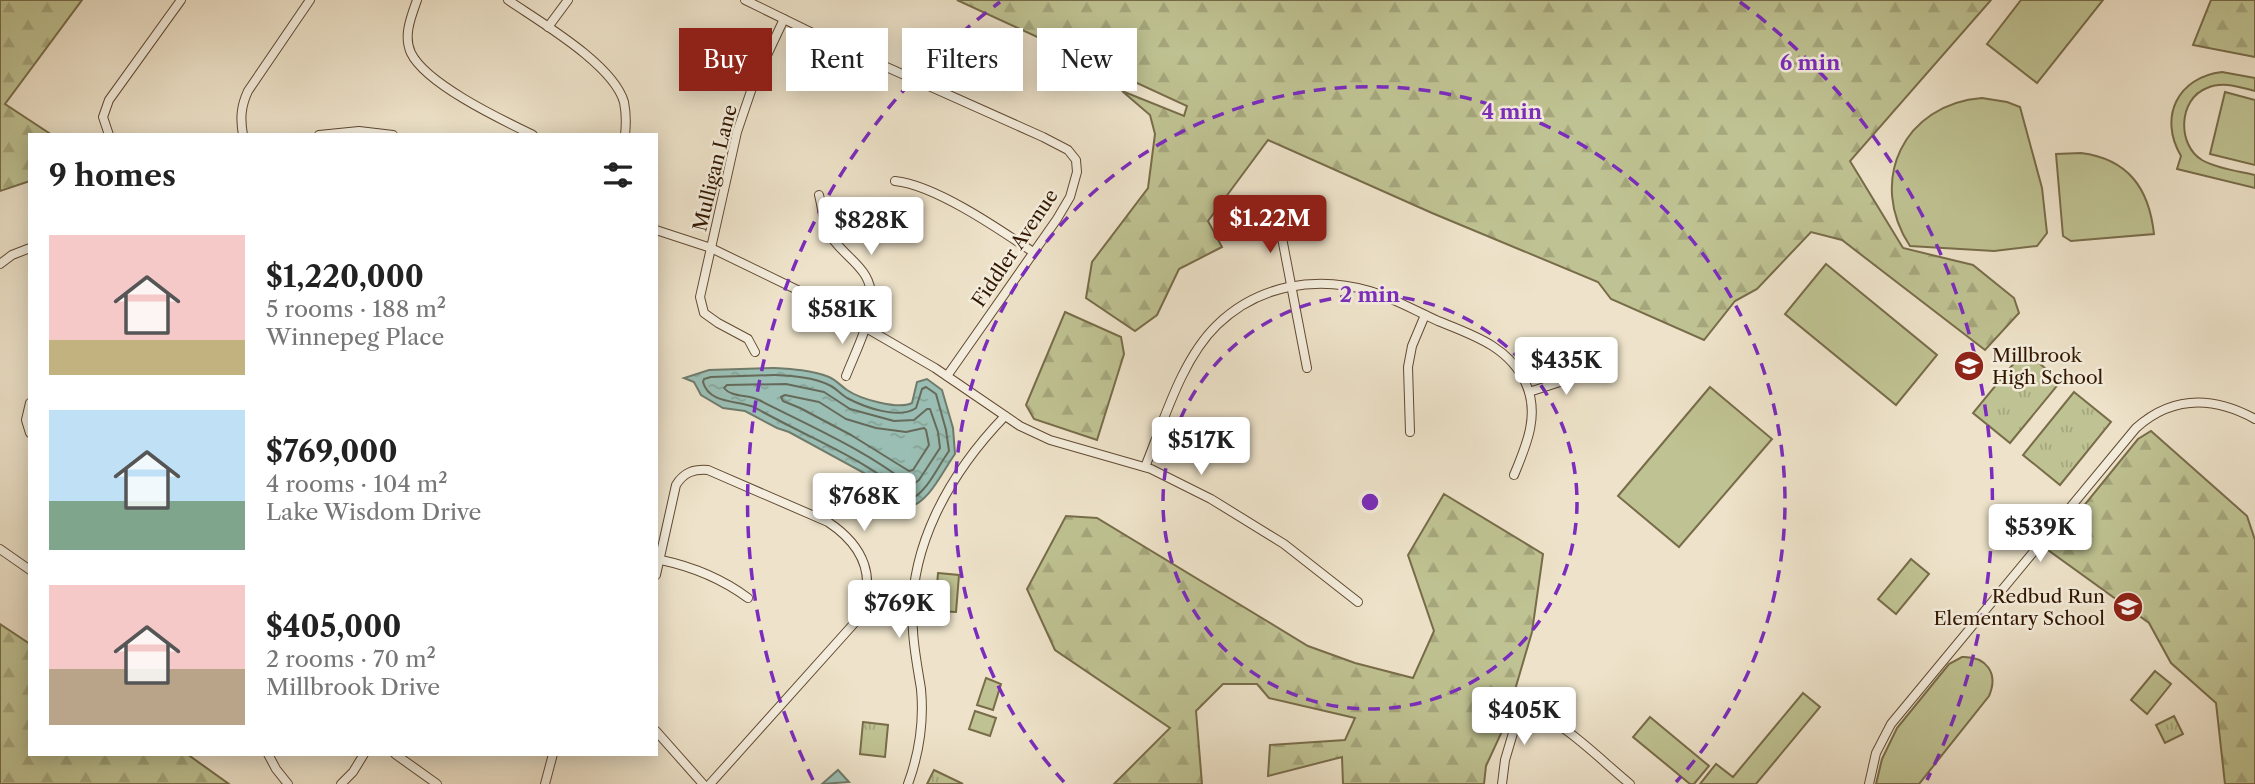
<!DOCTYPE html>
<html lang="en">
<head>
<meta charset="utf-8">
<style>
	body { margin:0; font-family:"Libre Caslon Text",serif; background:#f2f2f2; color:#222; height:100vh; display:flex; flex-direction:column; font-size:26px; white-space:nowrap }
	* { box-sizing:border-box; margin:0 }
	p { font-size:23px; color:#767676 }
	.icon { flex:none; width:38px; height:38px; fill:none; stroke:currentColor; stroke-width:2; stroke-linecap:round; stroke-linejoin:round }
	.map { position:relative; flex:1; overflow:hidden }
	.details { position:absolute; left:28px; top:133px; width:630px; height:623px; display:flex; flex-direction:column; background:#fff; border-radius:0px; box-shadow:0 4px 18px #0003 }
	.details>* { flex:none }
	.hud { position:absolute; left:679px; top:28px; width:665px; height:63px; display:flex; gap:14px }
	.price { position:absolute; translate:-50% -60px; padding:0 16px; border-radius:7px; background:#fff; color:#222; font-size:23px; line-height:46px; filter:drop-shadow(0 2px 4px #0008) }
	.price::after { content:''; position:absolute; left:50%; top:42px; width:21px; height:16px; margin-left:-10px; background:inherit; clip-path:polygon(0 0,100% 0,50% 100%) }
	.price.on { background:#8f2418; color:#fff }
	ul { padding:0; list-style:none }
	li { display:flex; align-items:center; gap:21px; height:175px; padding:0 21px }
	li span { display:grid; place-items:center; flex:none; width:196px; height:140px; border-radius:0px; color:#555 }
	li>.icon { margin-inline-start:auto }
	span .icon { width:84px; height:84px; fill:#fffc; stroke-width:1 }
	li b { font-size:30px }
	h2 { display:flex; justify-content:space-between; align-items:center; height:84px; padding:0 21px; font-size:30px }
	.chip { padding:0 24px; border-radius:0px; background:#fff; box-shadow:0 4px 18px #0003; font-size:24px; line-height:63px }
	.chip.on { background:#8f2418; color:#fff }
	.map>svg:first-child { display:block }
	.grass { fill:#bfc292; stroke:#786c49; stroke-width:2 }
	.forest { fill:url(#forest-firs); stroke:#786c49; stroke-width:2 }
	.park { fill:url(#park-tufts); stroke:#786c49; stroke-width:2 }
	.water { fill:url(#water-ripples); stroke:#707b6b; stroke-width:2 }
	.lines { fill:none; stroke-linecap:round; stroke-linejoin:round }
	.shore { stroke:#666a5a; stroke-width:2 }
	.minor-casing { stroke:#614a32; stroke-width:10 }
	.minor { stroke:#f4eddd; stroke-width:8 }
	.ring { fill:none; stroke:#7b2cbf; stroke-width:3.5; stroke-dasharray:12 9 }
	.labels { text-anchor:middle; dominant-baseline:central; stroke-width:5; stroke-linejoin:round; paint-order:stroke }
	.street-label { font-size:19px; fill:#321700; stroke:#f4eddd }
	.poi-label { font-size:19px; fill:#321700; stroke:#f4eddd; text-anchor:start }
	.centre { fill:#7b2cbf; stroke:#f4eddd; stroke-width:3.5 }
	.ring-label { font-size:21px; text-anchor:middle; font-weight:bold; fill:#7b2cbf; stroke:#f4eddd; stroke-width:5; stroke-linejoin:round; paint-order:stroke }
</style>
</head>
<body>
<div class="map">
<svg width="2255" height="784" viewBox="0 0 2255 784">
	<defs>
		<pattern id="forest-firs" width="22" height="20" patternUnits="userSpaceOnUse" patternTransform="scale(1.75)"><rect width="22" height="20" fill="#bfc292"/><path d="M5 1l3.5 6h-7zM16 11l3.5 6h-7z" fill="#a5a67c"/></pattern>
		<pattern id="park-tufts" width="24" height="20" patternUnits="userSpaceOnUse" patternTransform="scale(1.75)"><rect width="24" height="20" fill="#bfc292"/><path d="M3 7l-1-3M5 7V3M7 7l1-3M15 17l-1-3M17 17v-4M19 17l1-3" fill="none" stroke="#a5a67c"/></pattern>
		<pattern id="water-ripples" width="26" height="14" patternUnits="userSpaceOnUse" patternTransform="scale(1.75)"><rect width="26" height="14" fill="#9abeb3"/><path d="M2 4q2-2 4 0t4 0M15 11q2-2 4 0t4 0" fill="none" stroke="#85a398"/></pattern>
	</defs>
	<rect width="100%" height="100%" fill="#eee3ca"/>
	<filter id="stains"><feTurbulence type="fractalNoise" baseFrequency=".00286" numOctaves="4"/><feColorMatrix values="0 0 0 0 .2 0 0 0 0 .09 0 0 0 0 .02 0 0 0 .5 -.17"/></filter>
	<radialGradient id="worn" r=".72"><stop offset=".6" stop-color="#630" stop-opacity="0"/><stop offset="1" stop-color="#630" stop-opacity=".3"/></radialGradient>
	<!-- grass -->
	<g class="grass">
		<polygon points="2021,0 2103,0 2037,83 1987,44"/>
		<path d="M2222,72L2255,78V91C2239,87 2223,81 2207,88C2178,99 2177,145 2202,160C2218,169 2238,171 2255,175V188L2177,169L2181,156C2158,117 2178,77 2222,72Z"/>
		<polygon points="2225,92 2255,100 2255,165 2210,154"/>
		<path d="M1982,98L2007,102L2020,107L2042,188L2047,233L2037,246L1994,251L1910,246C1867,181 1904,104 1982,98Z"/>
		<path d="M2081,153C2128,159 2149,188 2154,234L2071,241L2063,236L2056,154Z"/>
		<polygon points="1826,264 1937,355 1896,405 1785,314"/>
		<polygon points="1710,387 1772,439 1679,547 1618,496"/>
		<polygon points="1911,559 1929,574 1896,614 1878,599"/>
		<polygon points="938,573 959,575 956,612 935,611"/>
		<path d="M1962,657C1986,656 1999,673 1989,696L1919,784H1876L1882,759L1897,728L1949,664Z"/>
		<polygon points="2155,671 2171,684 2147,714 2131,700"/>
		<polygon points="986,678 1001,684 993,710 977,705"/>
		<polygon points="1803,693 1820,707 1756,784 1700,784 1716,764 1733,777"/>
		<polygon points="975,711 996,718 990,736 969,729"/>
		<polygon points="1650,717 1709,766 1694,784 1690,784 1633,737"/>
	</g>
	<!-- forest -->
	<g class="forest">
		<polygon points="0,0 82,0 5,104 52,135 30,135 30,181 0,191"/>
		<polygon points="957,0 1991,0 1850,161 1903,248 1973,265 2014,298 2019,313 1985,350 1842,240 1811,232 1757,289 1735,301 1704,340 1611,299 1598,282 1432,213 1268,140 1208,221 1222,247 1179,269 1157,315 1135,331 1086,298 1092,262 1148,188 1155,134 1150,115 1122,91 1184,116 1187,106"/>
		<polygon points="2211,0 2255,0 2255,57 2193,45"/>
		<polygon points="1065,312 1121,337 1124,354 1097,440 1034,419 1026,405"/>
		<polygon points="2151,431 2247,516 2255,540 2255,784 2225,784 2216,703 2171,663 2149,623 2048,550 2138,439"/>
		<polygon points="1444,494 1543,554 1532,632 1504,727 1486,766 1484,784 1343,784 1342,757 1268,776 1270,745 1345,740 1355,718 1269,698 1257,684 1223,684 1196,711 1202,784 1114,784 1170,728 1055,650 1027,589 1066,516 1097,518 1308,646 1355,663 1413,678 1434,631 1408,555"/>
		<polygon points="0,624 30,644 30,754 187,754 229,784 0,784"/>
	</g>
	<!-- park -->
	<g class="park">
		<polygon points="2024,351 2061,381 2010,443 1973,413"/>
		<polygon points="2074,392 2111,422 2060,485 2023,455"/>
		<polygon points="2174,716 2183,734 2165,743 2156,725"/>
		<polygon points="863,722 888,725 885,757 860,754"/>
		<polygon points="934,770 963,784 927,784"/>
	</g>
	<!-- water -->
	<g class="water">
		<path d="M774,368C792,369 811,370 829,377C836,380 841,386 847,390C860,399 898,410 912,403L917,382L927,379L942,390L953,428L955,454C944,469 927,506 909,506L877,480L789,432L777,428L745,411L723,408L701,395L694,382L684,378L709,370Z"/>
		<polygon points="838,770 849,782 822,784"/>
	</g>
	<g class="lines">
		<!-- shore -->
		<g class="shore">
			<path d="M774,375C792,376 813,377 829,385C836,388 840,394 847,398C864,407 899,420 916,408L922,389L926,387L936,394L946,430L949,451C938,466 927,492 911,499C866,458 806,437 754,407C737,400 709,404 703,382L704,379L711,377Z"/>
			<path d="M786,384L824,392L850,409L894,421L914,420L927,409H930L938,432L940,448L919,480L911,486C866,450 810,426 759,400C748,394 732,398 724,388L727,385Z"/>
			<polygon points="785,395 819,402 846,419 876,428 906,432 924,428 926,430 929,445 913,470 909,471 851,435 800,408 783,401 781,397"/>
		</g>
		<!-- minor casing -->
		<g class="minor-casing">
			<g id="minor">
				<path d="M417,0C411,17 403,36 411,53C426,84 502,120 533,135"/>
				<path d="M508,0C540,22 613,64 624,102C626,112 626,126 625,135"/>
				<polyline points="745,0 835,44 1043,137 1068,150 1076,160 1077,172 1070,197 1057,219 947,376"/>
				<polyline points="548,27 568,0"/>
				<polyline points="109,135 103,117 109,100 181,0"/>
				<path d="M243,135C240,118 241,106 248,91L310,0"/>
				<polyline points="319,135 359,131 393,135"/>
				<path d="M895,181C935,185 999,229 1033,252"/>
				<path d="M819,195C822,206 823,221 828,232C843,259 875,267 871,304C868,328 855,353 846,376"/>
				<polyline points="1278,217 1307,368"/>
				<polyline points="656,230 711,248 818,300 935,368 1020,426 1050,440 1151,469 1211,499 1284,544 1358,602"/>
				<polyline points="0,264 12,255 30,248"/>
				<polyline points="755,352 748,339 718,323 704,313 700,297 737,132 753,85 784,19"/>
				<polyline points="1529,392 1594,371"/>
				<polyline points="30,403 26,420 30,433"/>
				<polyline points="1410,432 1408,367 1412,346 1425,315"/>
				<path d="M1145,467C1164,421 1181,360 1217,325C1258,285 1316,275 1370,291C1393,298 1416,311 1438,321C1473,335 1510,347 1526,384C1540,415 1526,446 1514,475"/>
				<polyline points="0,549 30,570"/>
				<path d="M661,560C694,567 721,578 748,598"/>
				<path d="M656,575L676,485C684,472 694,469 708,470L828,522C864,546 878,578 858,619L710,784"/>
				<polyline points="656,731 703,784"/>
				<polyline points="268,754 276,769 288,784"/>
				<polyline points="395,754 437,784"/>
				<polyline points="341,784 353,772 364,754"/>
				<polyline points="545,784 553,754"/>
				<path d="M908,784C919,754 924,721 921,689C918,670 914,650 913,631C906,549 950,473 1005,416"/>
				<path d="M1502,784L1505,760L1521,706C1563,720 1596,756 1630,784"/>
				<path d="M1869,784L1876,753L1891,724L2136,428C2173,395 2213,396 2255,419"/>
			</g>
		</g>
		<!-- minor -->
		<use href="#minor" class="minor"/>
	</g>
	<!-- distance rings -->
	<g class="ring">
		<circle cx="1370" cy="502" r="207"/>
		<path d="M1064 782A415 415 0 1 1 1676 782"/>
		<path d="M813 780A622 622 0 0 1 1000 2M1740 2A622 622 0 0 1 1927 780"/>
	</g>
	<!-- icons -->
	<defs>
		<g id="school-disc" transform="scale(1.575)"><circle r="9.5" fill="#8f2418" stroke="#f4eddd"/><path d="M0-5L7-2L0 1L-7-2ZM-4 1L0 2.5L4 1V4Q0 6-4 4Z" fill="#fff"/></g>
	</defs>
	<g fill-rule="evenodd">
		<use href="#school-disc" x="1969" y="366"/>
		<use href="#school-disc" x="2128" y="607"/>
	</g>
	<g class="labels">
		<!-- street labels -->
		<g class="street-label">
			<text transform="translate(715 168) rotate(-76)">Mulligan Lane</text>
			<text transform="translate(1015 248) rotate(-56)">Fiddler Avenue</text>
		</g>
		<!-- poi labels -->
		<g class="poi-label">
			<text x="1992" y="355">Millbrook<tspan x="1992" dy="22">High School</tspan></text>
			<text x="2105" y="596" text-anchor="end">Redbud Run<tspan x="2105" dy="22">Elementary School</tspan></text>
		</g>
	</g>
	<circle cx="1370" cy="502" r="10" class="centre"/>
	<g class="ring-label">
		<text x="1810" y="70">6 min</text>
		<text x="1512" y="119">4 min</text>
		<text x="1370" y="302">2 min</text>
	</g>
	<rect width="100%" height="100%" filter="url(#stains)"/>
	<rect width="100%" height="100%" fill="url(#worn)"/>
</svg>
<b class="price on" style="left:1270px;top:255px">$1.22M</b>
<b class="price" style="left:871px;top:257px">$828K</b>
<b class="price" style="left:842px;top:346px">$581K</b>
<b class="price" style="left:1566px;top:397px">$435K</b>
<b class="price" style="left:1201px;top:477px">$517K</b>
<b class="price" style="left:864px;top:533px">$768K</b>
<b class="price" style="left:2040px;top:564px">$539K</b>
<b class="price" style="left:899px;top:640px">$769K</b>
<b class="price" style="left:1524px;top:747px">$405K</b>
<div class="hud">
<a class="chip on">Buy</a>
<a class="chip">Rent</a>
<a class="chip">Filters</a>
<a class="chip">New</a>
</div>
<section class="details">
<h2>9 homes<svg class="icon" aria-label="filters" viewBox="0 0 24 24"><path d="M4 7h16M4 17h16"/><circle cx="9" cy="7" r="2"/><circle cx="15" cy="17" r="2"/></svg></h2>
<ul>
<li><span style="background:linear-gradient(#f6c9c9 75%,#c2b280 0)"><svg class="icon" aria-label="home" viewBox="0 0 24 24"><path d="M3 11l9-7 9 7M6 9v11h12V9"/></svg></span><div><b>$1,220,000</b><p>5 rooms · 188 m²</p><p>Winnepeg Place</p></div></li>
<li><span style="background:linear-gradient(#bfe0f5 65%,#7fa58c 0)"><svg class="icon" aria-label="home" viewBox="0 0 24 24"><path d="M3 11l9-7 9 7M6 9v11h12V9"/></svg></span><div><b>$769,000</b><p>4 rooms · 104 m²</p><p>Lake Wisdom Drive</p></div></li>
<li><span style="background:linear-gradient(#f6c9c9 60%,#b9a48a 0)"><svg class="icon" aria-label="home" viewBox="0 0 24 24"><path d="M3 11l9-7 9 7M6 9v11h12V9"/></svg></span><div><b>$405,000</b><p>2 rooms · 70 m²</p><p>Millbrook Drive</p></div></li>
</ul>
</section>
</div>
</body>
</html>
